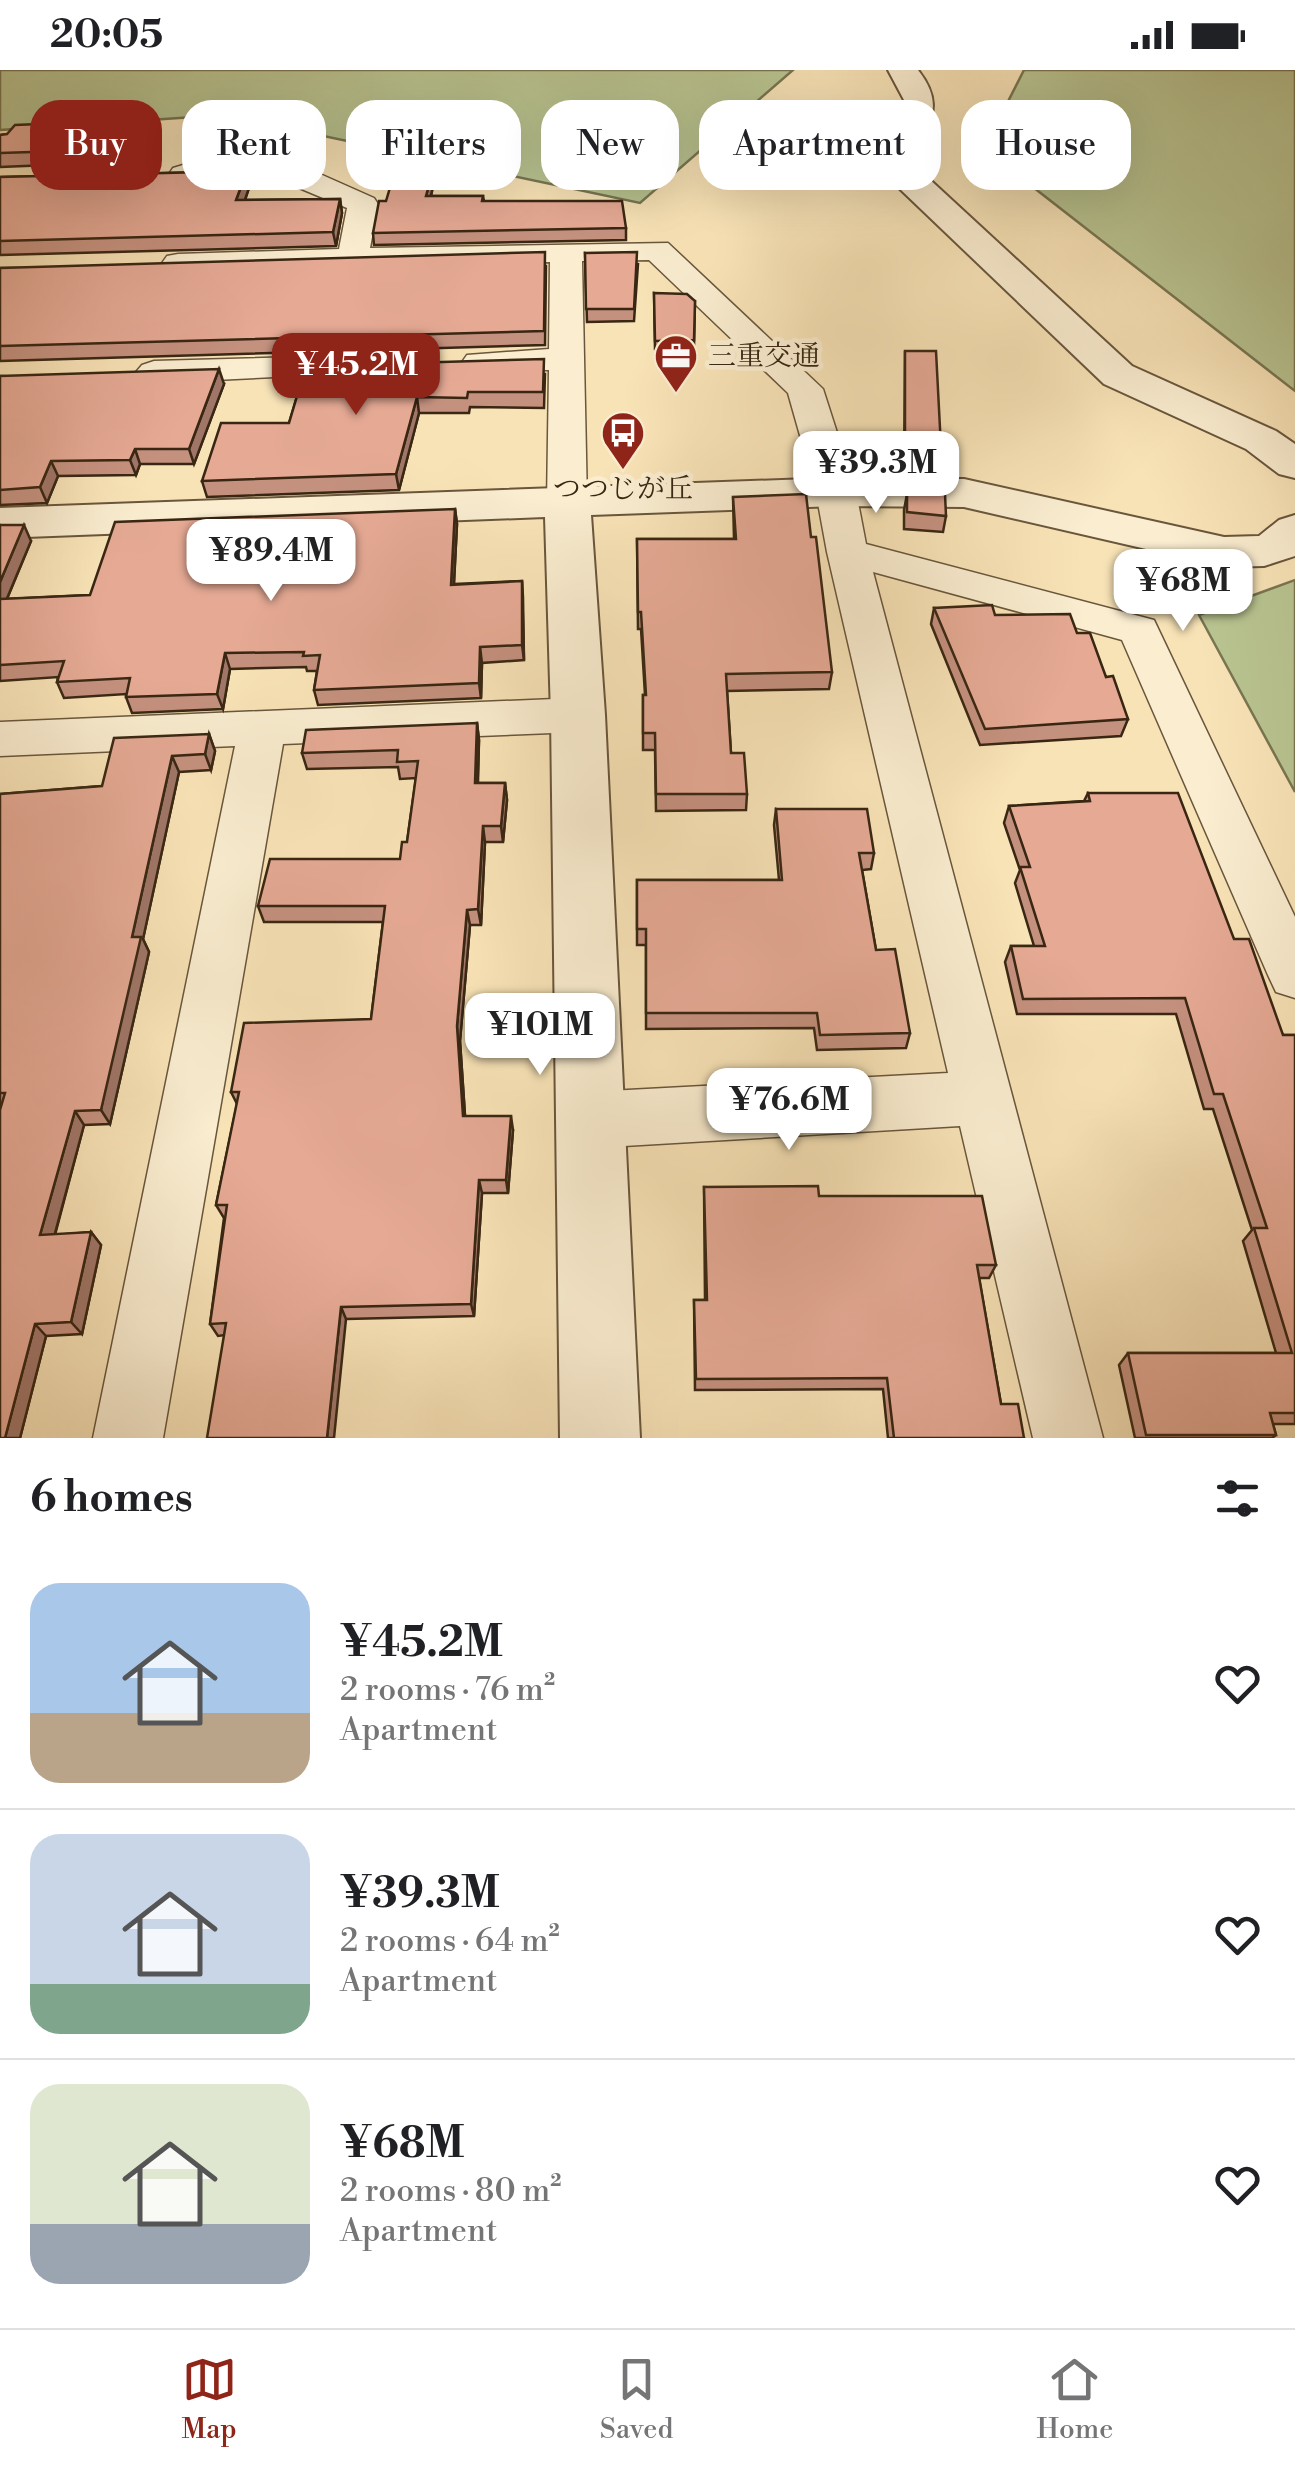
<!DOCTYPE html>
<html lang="en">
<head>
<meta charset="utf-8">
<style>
	body { margin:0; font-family:"Libre Bodoni","Noto Serif JP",serif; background:#f6f6f6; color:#202124; height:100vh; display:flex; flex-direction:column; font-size:38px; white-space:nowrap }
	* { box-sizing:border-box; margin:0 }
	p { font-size:32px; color:#757577 }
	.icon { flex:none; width:55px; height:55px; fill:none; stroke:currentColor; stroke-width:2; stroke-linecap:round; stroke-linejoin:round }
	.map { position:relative; height:1368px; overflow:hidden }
	.panel { display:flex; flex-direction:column; background:#fff; flex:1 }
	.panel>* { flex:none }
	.banner { position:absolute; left:30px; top:30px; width:1235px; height:90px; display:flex; gap:20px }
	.price { position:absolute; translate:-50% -85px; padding:0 22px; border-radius:20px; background:#fff; color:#222; font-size:32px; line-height:65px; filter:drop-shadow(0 2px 5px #0008) }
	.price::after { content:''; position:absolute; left:50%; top:60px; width:30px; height:22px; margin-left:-15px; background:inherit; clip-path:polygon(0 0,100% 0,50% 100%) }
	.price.selected { background:#8f2418; color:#fff }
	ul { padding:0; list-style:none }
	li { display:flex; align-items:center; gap:30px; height:250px; padding:0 30px }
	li+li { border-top:2px solid #e0e0e0 }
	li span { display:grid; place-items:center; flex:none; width:280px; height:200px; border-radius:30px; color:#555 }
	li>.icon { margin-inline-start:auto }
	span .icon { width:120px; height:120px; fill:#fffc; stroke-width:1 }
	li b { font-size:42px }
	h2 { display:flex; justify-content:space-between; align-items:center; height:120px; padding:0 30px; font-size:42px }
	.chip { padding:0 35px; border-radius:30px; background:#fff; box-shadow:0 10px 40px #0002; font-size:35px; line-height:90px }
	.chip.selected { background:#8f2418; color:#fff }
	.status { display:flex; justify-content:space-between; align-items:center; height:70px; padding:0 50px; background:#fff; direction:ltr }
	.status svg { height:28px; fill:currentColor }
	.tabs { display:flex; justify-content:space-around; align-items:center; height:140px; border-top:2px solid #e0e0e0; background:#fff; font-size:28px; color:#757577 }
	.tabs a { display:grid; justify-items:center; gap:5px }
	.tabs .selected { color:#8f2418 }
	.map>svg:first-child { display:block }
	.green { fill:#b9c592; stroke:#797652; stroke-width:2.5 }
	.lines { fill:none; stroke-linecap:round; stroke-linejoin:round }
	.minor-casing { stroke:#69563c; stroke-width:3 }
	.tertiary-casing { stroke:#69563c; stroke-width:4 }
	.minor { fill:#faedd0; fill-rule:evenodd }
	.tertiary { fill:#faedd0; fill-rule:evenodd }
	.wall { fill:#c5917f; stroke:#392713; stroke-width:2.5 }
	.shaded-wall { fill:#a07668; stroke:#392713; stroke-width:2.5 }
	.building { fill:#e5a994; stroke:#392713; stroke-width:2.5 }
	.labels { text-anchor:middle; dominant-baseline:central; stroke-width:9; stroke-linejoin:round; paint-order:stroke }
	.far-poi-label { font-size:28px; fill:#392713; stroke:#faedd0; text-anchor:start }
</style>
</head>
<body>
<div class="status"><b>20:05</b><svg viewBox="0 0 49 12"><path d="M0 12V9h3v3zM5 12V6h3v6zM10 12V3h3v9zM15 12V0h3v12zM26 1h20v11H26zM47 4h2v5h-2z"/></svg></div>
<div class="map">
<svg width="1295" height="1368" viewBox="0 0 1295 1368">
	<rect width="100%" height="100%" fill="#f8e3b7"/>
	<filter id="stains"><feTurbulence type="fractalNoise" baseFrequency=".002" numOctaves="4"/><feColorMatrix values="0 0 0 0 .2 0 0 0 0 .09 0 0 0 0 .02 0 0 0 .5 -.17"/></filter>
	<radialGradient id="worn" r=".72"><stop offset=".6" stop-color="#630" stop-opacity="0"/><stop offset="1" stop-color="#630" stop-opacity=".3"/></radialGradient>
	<!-- green -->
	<g class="green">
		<polygon points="0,0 793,0 640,133 224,45 0,60"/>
		<polygon points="1024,0 1295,0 1295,321 984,79"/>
		<polygon points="1295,510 1295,722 1199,545"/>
	</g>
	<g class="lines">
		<!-- minor casing -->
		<g class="minor-casing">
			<g id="minor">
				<polygon points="280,92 311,100 374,128 378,134 370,178 668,173 823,319 856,422 866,474 1154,550 1295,847 1295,928 1276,922 1268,905 1122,570 873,502 1103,1368 1033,1368 960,1056 590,1078 569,1069 560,1050 569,1031 590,1022 948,1003 827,482 816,422 788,323 649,190 582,191 587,433 581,442 567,445 553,442 547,433 549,300 467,299 462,292 467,285 549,279 550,192 167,200 162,193 167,186 178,184 339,179 347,138 280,110 183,113 173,110 169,104 173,98 183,95"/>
				<polygon points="367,285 379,288 384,295 379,302 154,313 142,309 136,302 142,295 154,291"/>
				<polygon points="578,628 594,633 601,645 594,657 578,662 283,674 163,1368 93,1368 235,676 0,686 0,652"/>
			</g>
		</g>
		<!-- tertiary casing -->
		<g class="tertiary-casing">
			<g id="tertiary">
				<path d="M888,0H918C956,48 907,64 927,107L1132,296L1276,361L1295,374V408L1279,404L1246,379L1104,314L900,119C878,87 900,64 904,30Z"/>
				<polygon points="836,408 964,409 1224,467 1259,466 1279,450 1295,445 1295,486 1264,496 1224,497 964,437 836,436 591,445 605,645 640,1368 560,1368 551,645 545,447 0,468 0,438"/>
			</g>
		</g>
		<!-- minor -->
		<use href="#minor" class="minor"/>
		<!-- tertiary -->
		<use href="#tertiary" class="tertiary"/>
	</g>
	<!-- wall -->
	<g class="wall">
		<polygon points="112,51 116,65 100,93 0,97 0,65"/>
		<polygon points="247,101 250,115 245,130 340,129 342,143 336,176 0,185 0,107"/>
		<polygon points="434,112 431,126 483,126 484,131 626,158 626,170 374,175 373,163 386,131"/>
		<polygon points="585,183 638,194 634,251 587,252"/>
		<polygon points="546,196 545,275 0,291 0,198"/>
		<polygon points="654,223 695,231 694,278 655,279"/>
		<polygon points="905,281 942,397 940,405 904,405"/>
		<polygon points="306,296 545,304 544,338 470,337 469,343 419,343 399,420 207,427 202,411 289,353"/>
		<polygon points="0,306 224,314 194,394 140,394 136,405 58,406 47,433 0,435"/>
		<polygon points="907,424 946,446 943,462 904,459 904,440"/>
		<polygon points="733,427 832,602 829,619 727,621 731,683 747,724 746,740 656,741 655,680 643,680 643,625 645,625 641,559 638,559 637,469 734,469"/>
		<polygon points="455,439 457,454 454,514 522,511 524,590 482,593 481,628 318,635 314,620 317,601 307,601 306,597 230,599 223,639 132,643 126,627 126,624 64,628 57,612 58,607 0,611 0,455 31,471 7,529 90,525"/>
		<polygon points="934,538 995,545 1077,563 1106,607 1128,649 1121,666 980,675 931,554"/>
		<polygon points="477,653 479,670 478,713 505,713 507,730 503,772 485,772 481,855 470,855 460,971 465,1046 513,1060 508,1123 482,1123 474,1246 346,1249 218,1266 210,1254 224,1148 216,1135 237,1034 231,1022 371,949 383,852 264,852 258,836 400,789 407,772 416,708 400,709 398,697 307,699 302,683"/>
		<polygon points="209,664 215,681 211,700 179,702 143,869 149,882 110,1054 84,1055 55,1165 91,1162 101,1175 82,1264 46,1266 20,1368 0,1368 0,724 102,716"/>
		<polygon points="1088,723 1234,869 1283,965 1295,965 1295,1354 1273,1354 1276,1365 1272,1368 1135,1368 1119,1295 1128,1283 1276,1283 1243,1171 1252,1160 1213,1039 1204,1039 1176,944 1017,944 1005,892 1011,876 1034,876 1015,813 1020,800 1004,753 1009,736 1084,731"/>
		<polygon points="776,739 874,783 871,799 862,800 876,880 910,963 906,978 817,980 814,958 646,959 646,875 637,875 637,810 779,810 774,755"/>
		<polygon points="704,1117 819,1126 996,1195 989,1208 979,1208 1001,1334 1024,1368 888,1368 883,1319 695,1320 694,1230 705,1230"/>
	</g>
	<!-- shaded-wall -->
	<g class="shaded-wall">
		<polygon points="112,51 116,65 100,93 96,80"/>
		<polygon points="247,101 250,115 240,144 236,130"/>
		<polygon points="433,101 434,112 428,138 426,126"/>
		<polygon points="340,129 342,143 336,176 333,162"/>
		<polygon points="219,299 224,314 194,394 189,379"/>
		<polygon points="417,327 419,343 399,420 396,404"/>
		<polygon points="135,379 140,394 136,405 130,390"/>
		<polygon points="51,391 58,406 47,433 40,417"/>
		<polygon points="455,439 457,454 453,530 451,515"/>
		<polygon points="24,455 31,471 0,545 0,512"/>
		<polygon points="522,511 523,527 524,590 522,575"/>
		<polygon points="480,577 482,593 481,628 479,613"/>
		<polygon points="225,583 230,599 223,639 217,624"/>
		<polygon points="477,653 479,670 477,730 475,713"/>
		<polygon points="209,664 215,681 211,700 205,684"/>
		<polygon points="172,686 179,702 143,869 149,882 110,1054 101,1040 132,867"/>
		<polygon points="505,713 507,730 503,772 501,756"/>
		<polygon points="483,756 485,772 481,855 478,839"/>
		<polygon points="467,840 470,855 460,971 466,1060 463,1046 457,956"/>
		<polygon points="75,1041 84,1055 51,1178 40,1165"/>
		<polygon points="511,1046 513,1060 508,1123 506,1110"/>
		<polygon points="479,1110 482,1123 474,1246 471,1234"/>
		<polygon points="91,1162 101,1175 82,1264 71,1252"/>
		<polygon points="341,1237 346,1249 334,1368 327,1368"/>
		<polygon points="35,1254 46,1266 20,1368 5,1368"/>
	</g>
	<!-- building -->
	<g class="building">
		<polygon points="112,51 96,80 0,83 0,65 7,64 15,55"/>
		<polygon points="247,101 236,130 340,129 333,162 0,171 0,107"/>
		<polygon points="395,101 433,101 426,126 483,126 482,131 622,131 626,158 373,163 379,131 386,131"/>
		<polygon points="545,182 544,261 0,276 0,198"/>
		<polygon points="637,182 634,239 586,239 585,183"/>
		<polygon points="654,223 687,224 695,231 694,270 655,271"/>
		<polygon points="905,281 936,281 942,397 905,396"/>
		<polygon points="544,289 543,322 468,322 467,328 417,327 396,404 202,411 221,353 289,353 306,296"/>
		<polygon points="219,299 189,379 135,379 130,390 51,391 40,417 0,420 0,306"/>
		<polygon points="806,424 811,467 816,467 832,602 726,604 731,683 744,683 747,724 656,724 655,663 643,663 643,625 646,625 641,542 638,542 637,469 736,469 733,427"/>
		<polygon points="907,424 945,424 946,446 907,442"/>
		<polygon points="455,439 451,515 522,511 522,575 480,577 479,613 314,620 320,585 303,586 304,582 225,583 217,624 126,627 130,608 57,612 64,591 0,595 0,529 90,525 115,452"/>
		<polygon points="0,455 24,455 0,512"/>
		<polygon points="992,535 995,545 1070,544 1077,563 1090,563 1106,607 1113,606 1128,649 985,659 934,538"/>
		<polygon points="477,653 475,713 505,713 501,756 483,756 478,839 467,840 457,956 463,1046 511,1046 506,1110 479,1110 471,1234 341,1237 327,1368 207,1368 226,1253 210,1254 227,1135 216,1135 239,1022 231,1022 244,953 371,949 385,836 258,836 270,789 400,789 402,772 407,772 418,691 397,692 398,680 302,683 306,660"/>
		<polygon points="209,664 205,684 172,686 132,867 141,867 101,1040 75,1041 40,1165 91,1162 71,1252 35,1254 5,1368 0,1368 0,1040 5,1023 0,1023 0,724 102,716 114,668"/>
		<polygon points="1088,723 1178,723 1234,869 1249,869 1283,965 1295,965 1295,1343 1270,1343 1276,1365 1146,1365 1128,1283 1292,1283 1254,1158 1267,1158 1223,1024 1214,1024 1185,928 1023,929 1011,876 1045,876 1020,797 1030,797 1009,736 1090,731"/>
		<polygon points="776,739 867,739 874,783 859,783 876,880 895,879 910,963 820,965 817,943 646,943 646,859 637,859 637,810 782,810"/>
		<polygon points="818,1116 819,1126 982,1126 996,1195 977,1195 1001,1334 1018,1334 1024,1368 894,1368 887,1308 696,1309 694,1230 707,1230 704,1117"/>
	</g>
	<!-- icons -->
	<defs>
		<g id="office-pin" transform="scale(2.25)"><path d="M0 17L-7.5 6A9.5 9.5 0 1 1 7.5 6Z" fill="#8f2418" stroke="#faedd0"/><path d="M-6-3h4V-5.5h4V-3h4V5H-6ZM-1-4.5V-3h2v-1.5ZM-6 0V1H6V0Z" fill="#fff"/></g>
		<g id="bus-pin" transform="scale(2.25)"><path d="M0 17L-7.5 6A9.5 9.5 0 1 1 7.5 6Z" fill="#8f2418" stroke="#faedd0"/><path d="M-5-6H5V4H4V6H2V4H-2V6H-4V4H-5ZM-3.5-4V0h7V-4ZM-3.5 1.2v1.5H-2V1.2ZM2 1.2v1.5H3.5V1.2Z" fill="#fff"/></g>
	</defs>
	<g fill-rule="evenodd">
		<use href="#office-pin" x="676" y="286"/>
		<use href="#bus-pin" x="623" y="363"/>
	</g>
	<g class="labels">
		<!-- far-poi labels -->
		<g class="far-poi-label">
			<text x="708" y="286">三重交通</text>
			<text x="623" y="419" text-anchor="middle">つつじが丘</text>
		</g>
	</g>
	<rect width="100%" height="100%" filter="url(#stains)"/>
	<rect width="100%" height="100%" fill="url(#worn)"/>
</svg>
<b class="price selected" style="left:356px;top:348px">¥45.2M</b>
<b class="price" style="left:876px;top:446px">¥39.3M</b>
<b class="price" style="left:271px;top:534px">¥89.4M</b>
<b class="price" style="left:1183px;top:564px">¥68M</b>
<b class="price" style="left:540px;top:1008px">¥101M</b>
<b class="price" style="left:789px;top:1083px">¥76.6M</b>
<div class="banner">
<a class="chip selected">Buy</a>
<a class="chip">Rent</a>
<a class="chip">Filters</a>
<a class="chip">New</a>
<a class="chip">Apartment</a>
<a class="chip">House</a>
</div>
</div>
<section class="panel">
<h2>6 homes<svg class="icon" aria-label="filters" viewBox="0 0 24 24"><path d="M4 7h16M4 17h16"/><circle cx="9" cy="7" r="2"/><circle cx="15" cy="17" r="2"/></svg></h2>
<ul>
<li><span style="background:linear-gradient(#a9c7e8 65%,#b9a48a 0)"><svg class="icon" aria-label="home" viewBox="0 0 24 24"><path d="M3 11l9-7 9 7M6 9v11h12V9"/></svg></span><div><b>¥45.2M</b><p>2 rooms · 76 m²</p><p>Apartment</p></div><svg class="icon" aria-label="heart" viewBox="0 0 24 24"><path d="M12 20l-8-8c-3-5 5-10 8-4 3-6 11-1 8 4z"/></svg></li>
<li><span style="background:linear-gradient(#c9d6e8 75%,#7fa58c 0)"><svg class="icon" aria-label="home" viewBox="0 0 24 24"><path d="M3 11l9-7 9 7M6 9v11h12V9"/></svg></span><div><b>¥39.3M</b><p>2 rooms · 64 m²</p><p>Apartment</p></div><svg class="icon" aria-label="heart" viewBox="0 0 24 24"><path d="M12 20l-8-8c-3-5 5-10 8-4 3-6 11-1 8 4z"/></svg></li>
<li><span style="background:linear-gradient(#dfe7d0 70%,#9aa5b1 0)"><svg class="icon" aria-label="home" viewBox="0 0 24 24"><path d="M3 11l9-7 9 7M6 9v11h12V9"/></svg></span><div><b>¥68M</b><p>2 rooms · 80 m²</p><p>Apartment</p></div><svg class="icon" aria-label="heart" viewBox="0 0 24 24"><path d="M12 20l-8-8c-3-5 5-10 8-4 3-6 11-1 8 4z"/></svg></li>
</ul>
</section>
<nav class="tabs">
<a class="selected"><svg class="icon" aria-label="map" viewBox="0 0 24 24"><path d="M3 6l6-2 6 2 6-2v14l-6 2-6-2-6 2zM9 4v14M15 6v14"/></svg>Map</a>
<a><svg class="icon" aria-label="saved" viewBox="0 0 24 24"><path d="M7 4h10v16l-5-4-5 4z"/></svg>Saved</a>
<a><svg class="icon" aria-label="home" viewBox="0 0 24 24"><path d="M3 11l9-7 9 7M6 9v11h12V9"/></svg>Home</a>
</nav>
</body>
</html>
